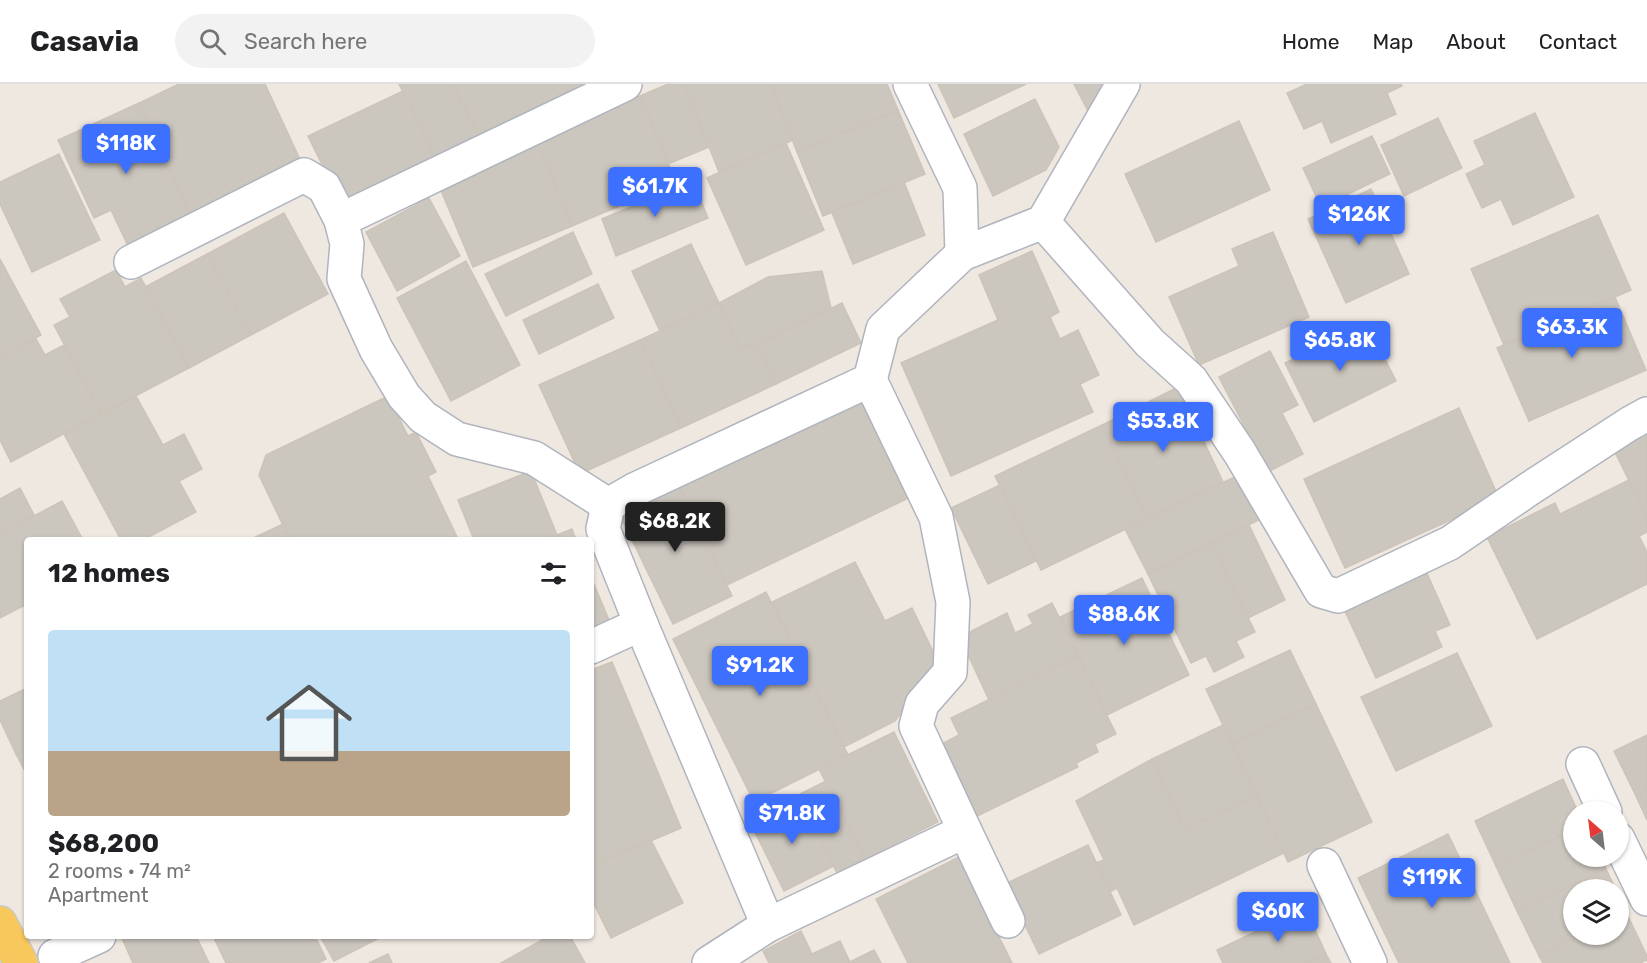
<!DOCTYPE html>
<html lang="en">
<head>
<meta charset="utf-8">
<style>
	body { margin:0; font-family:Rubik,sans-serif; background:#f2f2f2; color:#202124; height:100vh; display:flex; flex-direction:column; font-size:22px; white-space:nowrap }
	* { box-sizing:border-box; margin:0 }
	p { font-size:20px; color:#757577 }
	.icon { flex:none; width:33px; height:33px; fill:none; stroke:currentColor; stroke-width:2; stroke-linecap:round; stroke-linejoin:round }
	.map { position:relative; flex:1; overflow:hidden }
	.side { position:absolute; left:24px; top:453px; width:570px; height:402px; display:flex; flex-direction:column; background:#fff; border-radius:6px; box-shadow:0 2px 4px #0004 }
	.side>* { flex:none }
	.needle { width:39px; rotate:332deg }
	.fabs { position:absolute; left:1563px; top:717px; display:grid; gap:12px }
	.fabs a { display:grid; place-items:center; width:66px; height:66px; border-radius:50%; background:#fff; box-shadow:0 2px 4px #0004; font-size:30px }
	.price { position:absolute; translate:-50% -51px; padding:0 14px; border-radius:6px; background:#3e70ff; color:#fff; font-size:20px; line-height:39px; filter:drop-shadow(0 2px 3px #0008) }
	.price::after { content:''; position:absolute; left:50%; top:36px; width:18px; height:14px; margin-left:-9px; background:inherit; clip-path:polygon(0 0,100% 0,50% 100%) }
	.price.selected { background:#222; color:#fff }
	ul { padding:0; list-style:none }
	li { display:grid; align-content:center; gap:12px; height:318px; padding:0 24px }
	li span { display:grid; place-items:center; height:186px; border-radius:6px; color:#555 }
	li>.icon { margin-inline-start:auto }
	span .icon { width:108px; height:108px; fill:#fffc; stroke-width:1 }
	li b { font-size:26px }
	h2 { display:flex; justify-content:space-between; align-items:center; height:72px; padding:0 24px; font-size:26px }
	header { display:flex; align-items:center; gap:36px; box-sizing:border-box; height:84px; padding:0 30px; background:#fff; border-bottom:2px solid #e0e0e0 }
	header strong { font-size:28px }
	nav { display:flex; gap:33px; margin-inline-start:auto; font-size:21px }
	.search { width:420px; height:54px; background:#f2f2f2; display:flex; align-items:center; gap:15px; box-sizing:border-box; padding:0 21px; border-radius:33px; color:#757577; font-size:22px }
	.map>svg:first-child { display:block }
	.building { fill:#cbc6be; stroke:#ccc4b9; stroke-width:1.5 }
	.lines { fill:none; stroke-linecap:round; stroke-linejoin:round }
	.minor-casing { stroke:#b0b4be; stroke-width:36 }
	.major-casing { stroke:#c9c9c9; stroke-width:36 }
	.minor { stroke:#fff; stroke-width:33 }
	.major { stroke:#f8c85d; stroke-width:33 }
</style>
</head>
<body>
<header>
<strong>Casavia</strong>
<div class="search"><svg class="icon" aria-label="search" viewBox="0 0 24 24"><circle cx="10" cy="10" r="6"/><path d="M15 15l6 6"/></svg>Search here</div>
<nav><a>Home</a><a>Map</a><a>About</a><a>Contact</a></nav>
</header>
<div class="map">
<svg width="1647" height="879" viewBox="0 0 1647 879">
	<rect width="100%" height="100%" fill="#efe8e0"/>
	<!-- building -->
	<g class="building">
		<polygon points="179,0 265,0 303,82 192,134 139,19"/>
		<polygon points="399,0 453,0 481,56 437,77"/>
		<polygon points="453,0 584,0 586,5 481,56"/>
		<polygon points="668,0 684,0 709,63 668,80 640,12"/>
		<polygon points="684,0 771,0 793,56 719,88"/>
		<polygon points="771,0 887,0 898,26 797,68"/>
		<polygon points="938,0 1026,0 954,34"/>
		<polygon points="1074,0 1105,0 1089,29"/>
		<polygon points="1305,0 1401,0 1402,2 1387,9 1396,30 1331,59 1322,37 1304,45 1287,9 1305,1"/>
		<polygon points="403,7 437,77 343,123 308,52"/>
		<polygon points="640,12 676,98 572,142 536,55"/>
		<polygon points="1035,15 1059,63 1046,86 993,112 964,50"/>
		<polygon points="139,19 192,134 129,164 111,126 94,134 58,56"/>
		<polygon points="898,26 925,90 823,132 797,68"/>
		<polygon points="1535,29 1574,113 1513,141 1501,115 1482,124 1466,90 1485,81 1474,57"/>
		<polygon points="1438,34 1462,84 1404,112 1381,61"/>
		<polygon points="1239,37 1270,106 1156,158 1125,90"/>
		<polygon points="1372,52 1390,90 1321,123 1303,84"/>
		<polygon points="536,55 572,142 473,183 437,97"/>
		<polygon points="786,59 824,146 746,181 707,94"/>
		<polygon points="59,70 100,156 32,188 0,120 0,98"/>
		<polygon points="693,97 708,134 616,172 602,135"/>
		<polygon points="904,98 925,151 853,180 832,129"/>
		<polygon points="1371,105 1409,190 1346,219 1308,135"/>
		<polygon points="429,114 460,172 397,207 366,148"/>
		<polygon points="284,129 328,210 251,251 207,170"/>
		<polygon points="1598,131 1631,206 1504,261 1471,185"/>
		<polygon points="573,148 592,190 506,232 485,190"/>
		<polygon points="1273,148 1309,233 1199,281 1169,213 1239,182 1232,165"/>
		<polygon points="691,160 719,219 660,247 632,187"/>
		<polygon points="1032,167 1059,228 1050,233 1060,255 1078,246 1099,291 1080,300 1093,328 951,392 901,279 998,236 979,191"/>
		<polygon points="207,170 251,251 189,284 145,203"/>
		<polygon points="0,175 41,251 0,274"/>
		<polygon points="466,177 520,281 451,317 397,214"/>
		<polygon points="116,186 125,203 141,194 189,284 101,330 54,241 70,233 60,215"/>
		<polygon points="822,187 831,224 757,260 740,264 719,219 768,193"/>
		<polygon points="598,200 614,234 539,270 523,236"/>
		<polygon points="1615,213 1646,286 1529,337 1497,264"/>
		<polygon points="719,219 740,264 757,260 776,300 681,344 640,256"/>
		<polygon points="842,219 861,259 776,300 757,260"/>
		<polygon points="1366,238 1396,297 1314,338 1285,279"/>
		<polygon points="36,255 45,271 64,261 101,330 11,378 0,356 0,274"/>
		<polygon points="640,256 681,344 580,390 539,301"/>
		<polygon points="1270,267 1298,321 1282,329 1303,370 1268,388 1219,293"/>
		<polygon points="1178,303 1223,398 1147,435 1102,341"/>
		<polygon points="868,307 917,410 727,501 677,398"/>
		<polygon points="136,312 163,361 184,350 202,385 179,397 196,428 143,456 121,456 64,350"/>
		<polygon points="388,312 408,352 416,348 436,388 428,392 458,455 290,456 259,391 266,371"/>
		<polygon points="1459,324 1499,414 1345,484 1304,395"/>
		<polygon points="1102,341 1147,435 1041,486 995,392"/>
		<polygon points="1647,348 1647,433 1613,364"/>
		<polygon points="531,387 557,451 544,456 474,456 458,416"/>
		<polygon points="1241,390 1263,434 1148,490 1125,445"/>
		<polygon points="1629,396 1647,433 1647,448 1639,452 1647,468 1647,500 1537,555 1487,453 1555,419 1560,430"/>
		<polygon points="677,398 732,512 673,540 618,427"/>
		<polygon points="1000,401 1036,477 988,500 951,424"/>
		<polygon points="20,404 34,431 0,450 0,415"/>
		<polygon points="62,417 83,456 27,456 27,520 0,534 0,450"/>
		<polygon points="283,440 290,456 249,456"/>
		<polygon points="1249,441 1285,516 1248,534 1212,459"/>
		<polygon points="572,445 576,456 544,456 557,451"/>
		<polygon points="1212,459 1255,548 1236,557 1244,573 1214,588 1206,572 1191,579 1148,490"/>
		<polygon points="855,478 885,537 912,524 939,580 895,637 844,663 772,518"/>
		<polygon points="1426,487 1450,541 1435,547 1442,563 1376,594 1344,525"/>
		<polygon points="591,493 609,536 591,544"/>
		<polygon points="1142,494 1189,591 1107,631 1060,533"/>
		<polygon points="766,508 848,671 754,718 673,555"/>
		<polygon points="1052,519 1078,572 989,616 969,573 963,577 960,553 1007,529 1015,549 1033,540 1028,531"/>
		<polygon points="1290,566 1316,620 1232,660 1206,605"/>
		<polygon points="1457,569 1492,642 1396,687 1361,613"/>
		<polygon points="1078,572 1116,650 1095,660 1098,668 1076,679 1078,683 971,735 936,663 959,651 951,634"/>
		<polygon points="612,578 681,744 591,782 591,586"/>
		<polygon points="27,604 27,664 16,670 0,636 0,617"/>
		<polygon points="1316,620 1372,738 1288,778 1232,660"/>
		<polygon points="1223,641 1257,712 1185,745 1152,675"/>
		<polygon points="894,648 938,738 865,775 819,685"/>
		<polygon points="1647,651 1647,707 1636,712 1614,667"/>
		<polygon points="27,664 27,691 16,670"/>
		<polygon points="1152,675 1185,745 1257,712 1284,769 1134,841 1117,804 1110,808 1096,779 1104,776 1076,717"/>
		<polygon points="1563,695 1578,728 1574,728 1574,745 1496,782 1475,737"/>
		<polygon points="826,697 865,775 837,789 798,711"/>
		<polygon points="1647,707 1647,736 1636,712"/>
		<polygon points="801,716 834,782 784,807 751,740"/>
		<polygon points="1574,745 1574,772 1600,772 1606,785 1517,827 1496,782"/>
		<polygon points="1448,750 1510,879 1399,879 1358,794"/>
		<polygon points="651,756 683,819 611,854 591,814 591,782"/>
		<polygon points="1088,761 1121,831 1039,870 1005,800"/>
		<polygon points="959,773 1012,879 908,879 876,815"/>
		<polygon points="1606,785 1616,806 1574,806 1574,850 1584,850 1539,872 1517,827"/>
		<polygon points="1618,811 1627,830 1618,834"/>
		<polygon points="1305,824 1326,870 1306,879 1223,879 1217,866"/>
		<polygon points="1627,830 1647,872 1647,876 1640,879 1543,879 1539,872 1584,850 1618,850 1618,834"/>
		<polygon points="801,847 812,870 840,857 850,878 874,866 881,879 769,879 763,867"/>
		<polygon points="121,852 196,852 209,879 133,879"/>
		<polygon points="213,852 315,852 326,875 318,879 226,879"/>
		<polygon points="320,852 383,852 334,877"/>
		<polygon points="549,852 570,852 585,879 501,879"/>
		<polygon points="388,870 392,879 369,879"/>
		<polygon points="1326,870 1331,879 1306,879"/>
	</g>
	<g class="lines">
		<!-- minor casing -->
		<g class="minor-casing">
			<g id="minor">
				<polyline points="910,0 960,104 962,170"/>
				<polyline points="1043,138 1150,259 1191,296 1240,369 1321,507 1338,512 1450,459 1529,405 1629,340 1647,330"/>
				<polyline points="131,178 304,91 324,103 341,136"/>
				<polyline points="870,296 936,433 953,518 950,588 922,620 916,642 965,747 1008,837"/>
				<polyline points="608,421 534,374 457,355 423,333 404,312 376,265 344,195 347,160 341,136 625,0"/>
				<polyline points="591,563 641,540"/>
				<polyline points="1583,680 1605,728"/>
				<polyline points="1618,755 1647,815"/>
				<polyline points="1324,781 1370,879"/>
				<polyline points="768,841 641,540 603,445 608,421 634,406 870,296 883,245 962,170 1043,138 1123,0"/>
				<polyline points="55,872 99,852"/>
				<polyline points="709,879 768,841 965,747"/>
			</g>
		</g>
		<!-- major casing -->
		<g class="major-casing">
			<polyline id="major" points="0,839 21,879"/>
		</g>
		<!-- minor -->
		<use href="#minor" class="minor"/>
		<!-- major -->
		<use href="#major" class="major"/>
	</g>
</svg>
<div class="fabs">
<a><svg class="needle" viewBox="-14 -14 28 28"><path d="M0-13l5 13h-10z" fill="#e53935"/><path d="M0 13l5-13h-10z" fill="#757577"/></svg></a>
<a><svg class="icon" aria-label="layers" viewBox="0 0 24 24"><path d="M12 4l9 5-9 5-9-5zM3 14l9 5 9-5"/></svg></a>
</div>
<b class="price" style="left:126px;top:91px">$118K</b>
<b class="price" style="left:655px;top:134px">$61.7K</b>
<b class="price" style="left:1359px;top:162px">$126K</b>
<b class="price" style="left:1572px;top:275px">$63.3K</b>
<b class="price" style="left:1340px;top:288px">$65.8K</b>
<b class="price" style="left:1163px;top:369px">$53.8K</b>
<b class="price selected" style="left:675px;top:469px">$68.2K</b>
<b class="price" style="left:1124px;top:562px">$88.6K</b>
<b class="price" style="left:760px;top:613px">$91.2K</b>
<b class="price" style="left:792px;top:761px">$71.8K</b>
<b class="price" style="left:1432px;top:825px">$119K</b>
<b class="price" style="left:1278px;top:859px">$60K</b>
<section class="side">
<h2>12 homes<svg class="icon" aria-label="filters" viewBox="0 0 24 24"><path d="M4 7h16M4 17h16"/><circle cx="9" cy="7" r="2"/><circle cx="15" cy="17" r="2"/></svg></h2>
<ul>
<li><span style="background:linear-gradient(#bfe0f5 65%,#b9a48a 0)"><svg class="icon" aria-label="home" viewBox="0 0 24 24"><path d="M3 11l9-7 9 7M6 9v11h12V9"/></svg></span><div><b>$68,200</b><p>2 rooms · 74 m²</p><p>Apartment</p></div></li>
</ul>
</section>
</div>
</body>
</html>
